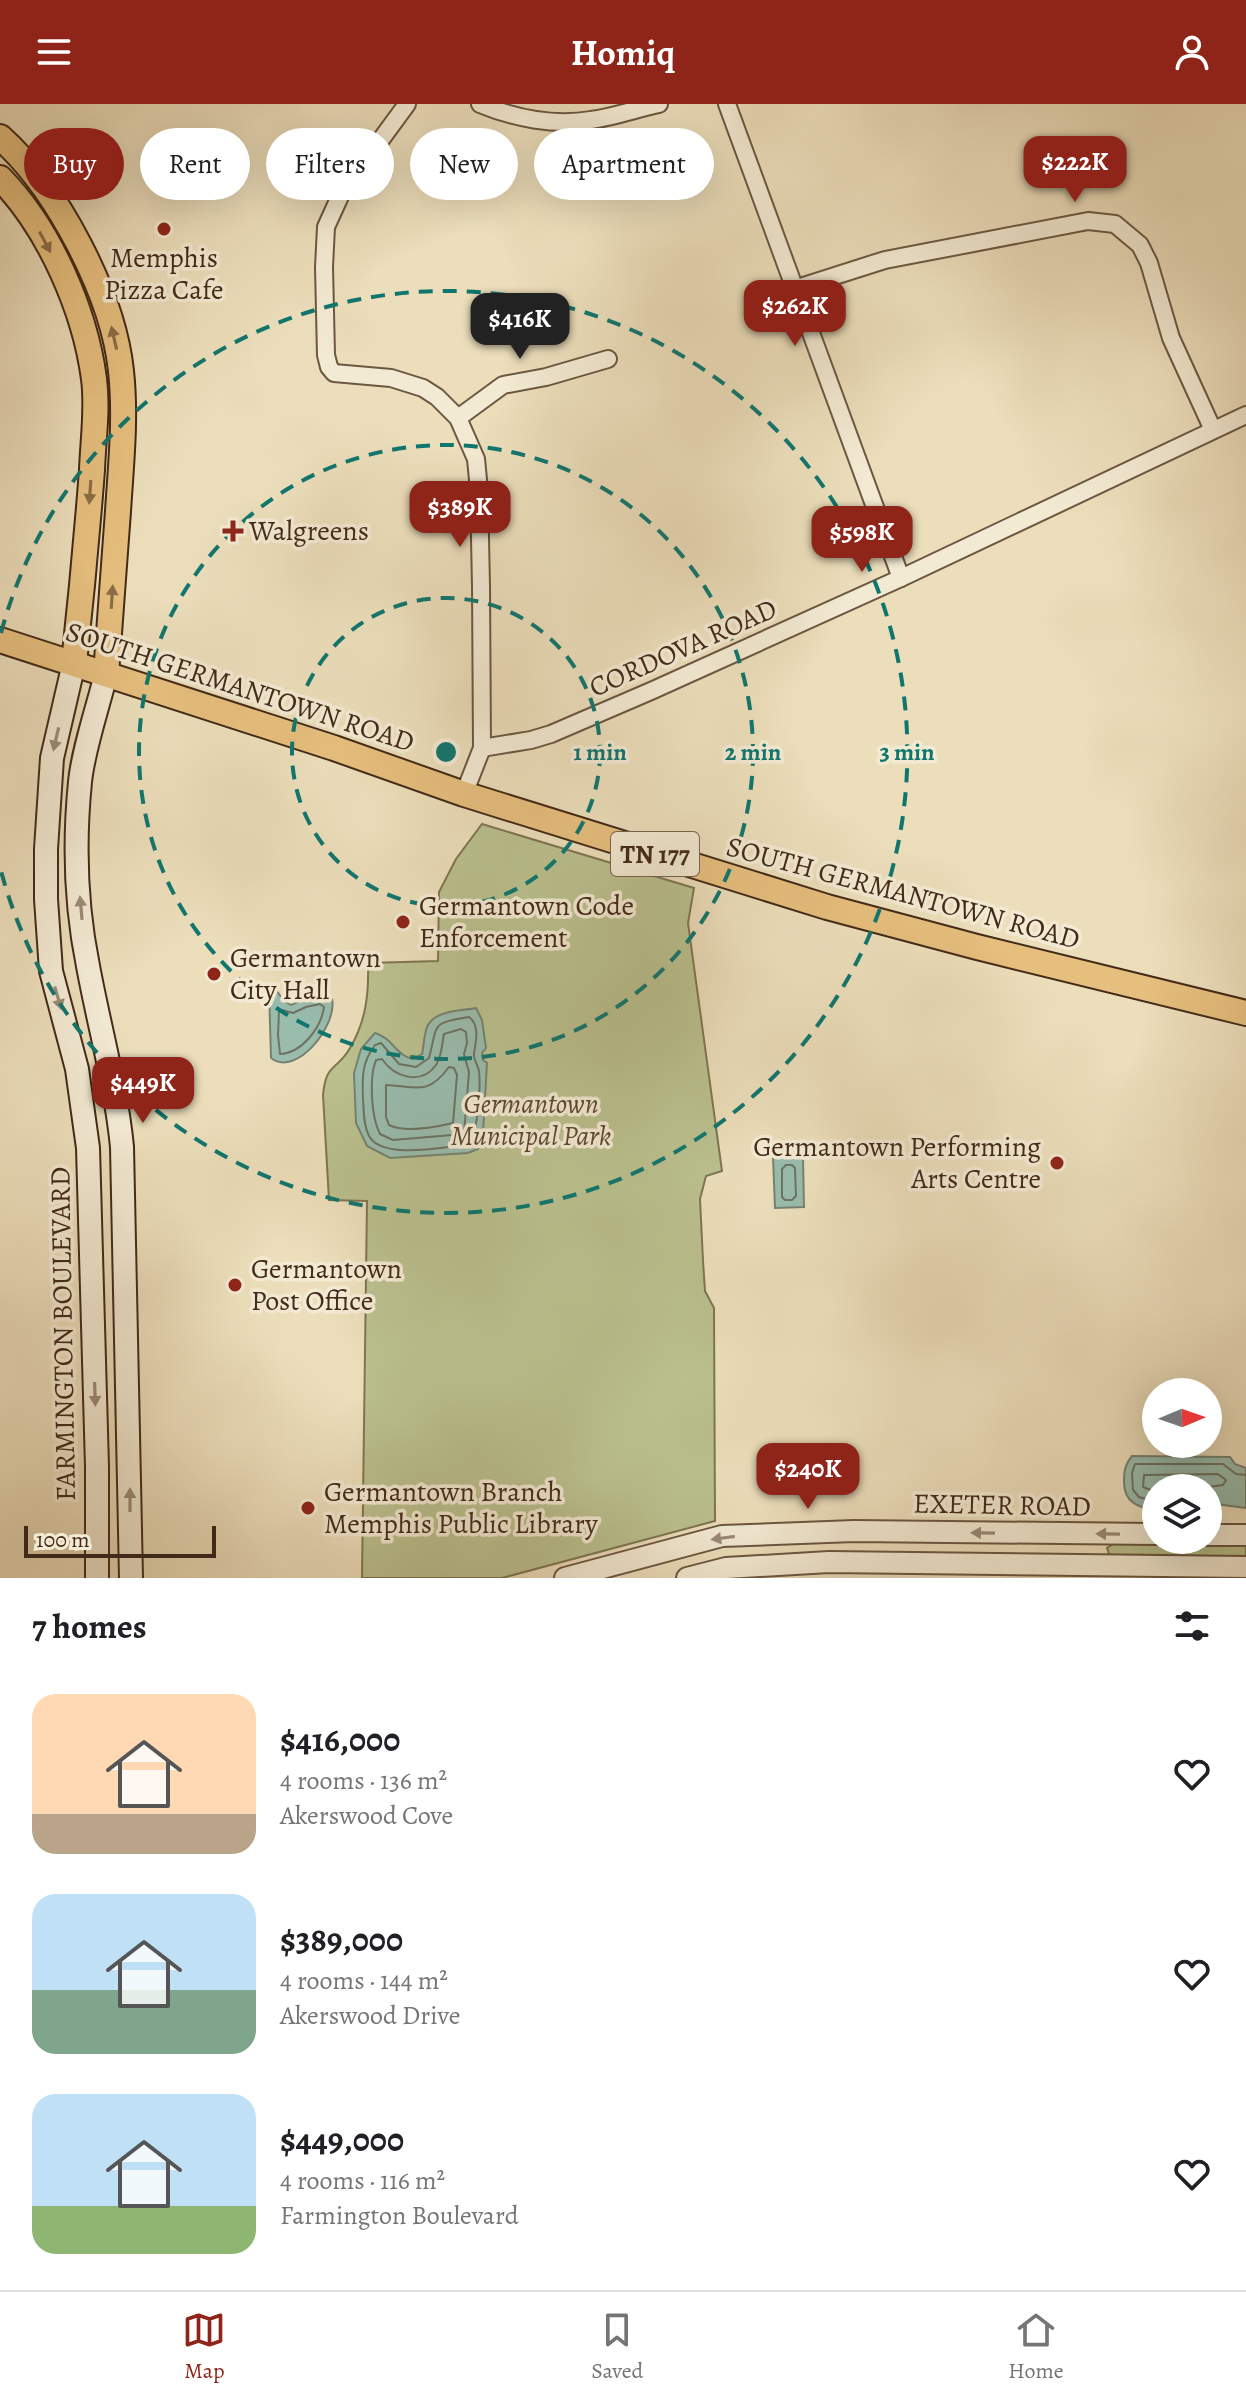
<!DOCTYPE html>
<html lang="en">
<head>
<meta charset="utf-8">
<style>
	body { margin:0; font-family:Alegreya,serif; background:#f6f6f6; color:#202124; height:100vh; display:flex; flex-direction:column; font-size:30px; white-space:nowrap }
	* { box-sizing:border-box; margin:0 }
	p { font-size:26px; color:#757577 }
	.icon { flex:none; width:44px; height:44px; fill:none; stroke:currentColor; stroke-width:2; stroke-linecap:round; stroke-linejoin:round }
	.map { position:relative; height:1474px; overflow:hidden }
	.sheet { display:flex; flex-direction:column; background:#fff; flex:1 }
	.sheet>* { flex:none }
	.top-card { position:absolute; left:24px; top:24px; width:800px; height:72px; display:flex; gap:16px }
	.needle { width:52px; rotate:88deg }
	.fabs { position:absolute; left:1142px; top:1274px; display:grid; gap:16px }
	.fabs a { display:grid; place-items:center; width:80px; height:80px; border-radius:50%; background:#fff; box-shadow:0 8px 32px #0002; font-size:40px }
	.scale { position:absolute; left:24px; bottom:20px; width:192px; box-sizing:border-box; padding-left:8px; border:4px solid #422a18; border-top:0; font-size:22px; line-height:28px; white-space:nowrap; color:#422a18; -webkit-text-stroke:6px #f3ead3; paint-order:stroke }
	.price { position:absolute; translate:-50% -68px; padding:0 18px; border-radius:16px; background:#8f2418; color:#fff; font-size:26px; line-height:52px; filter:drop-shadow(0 2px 4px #0008) }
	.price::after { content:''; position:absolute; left:50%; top:48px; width:24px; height:18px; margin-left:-12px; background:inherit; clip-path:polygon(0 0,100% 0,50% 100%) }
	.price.current { background:#222; color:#fff }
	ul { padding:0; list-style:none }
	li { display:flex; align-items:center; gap:24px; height:200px; padding:0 32px }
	li span { display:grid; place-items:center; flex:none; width:224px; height:160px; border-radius:24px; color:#555 }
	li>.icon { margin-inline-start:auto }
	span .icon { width:96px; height:96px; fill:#fffc; stroke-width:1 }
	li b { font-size:34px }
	h2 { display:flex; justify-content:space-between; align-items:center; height:96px; padding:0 32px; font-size:34px }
	.tag { padding:0 28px; border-radius:36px; background:#fff; box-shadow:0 8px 32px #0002; font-size:28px; line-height:72px }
	.tag.current { background:#8f2418; color:#fff }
	header { display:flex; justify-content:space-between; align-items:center; height:104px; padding:0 32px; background:#8f2418; color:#fff; font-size:36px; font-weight:700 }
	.tab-bar { display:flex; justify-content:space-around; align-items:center; height:112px; border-top:2px solid #e0e0e0; background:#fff; font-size:22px; color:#757577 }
	.tab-bar a { display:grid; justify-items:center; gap:4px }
	.tab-bar .current { color:#8f2418 }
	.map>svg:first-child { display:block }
	.green { fill:#bac08e; stroke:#7e7553; stroke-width:2 }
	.water { fill:#99bcad; stroke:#768271; stroke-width:2 }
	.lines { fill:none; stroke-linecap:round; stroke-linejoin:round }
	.shore { stroke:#6e7362; stroke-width:2 }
	.minor-casing { stroke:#6c5741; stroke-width:20 }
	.tertiary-casing { stroke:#6c5741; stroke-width:24 }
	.secondary-casing { stroke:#422a18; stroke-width:26 }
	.primary-casing { stroke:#422a18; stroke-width:28 }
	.minor { stroke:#f3ead3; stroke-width:16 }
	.tertiary { stroke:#f3ead3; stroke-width:20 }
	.secondary { stroke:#f3ead3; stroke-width:22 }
	.primary { stroke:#e6bf7e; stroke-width:24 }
	.oneway { fill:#8c6d46 }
	.oneway2 { fill:#9a8a76 }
	.ring { fill:none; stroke:#0f766e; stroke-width:4; stroke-dasharray:14 10 }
	.poi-dot { fill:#8f2418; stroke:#f3ead3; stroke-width:3 }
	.labels { text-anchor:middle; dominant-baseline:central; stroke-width:7; stroke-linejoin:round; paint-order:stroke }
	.shield { fill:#f3ead3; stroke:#776450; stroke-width:2 }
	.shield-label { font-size:26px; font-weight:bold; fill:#422a18 }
	.poi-label { font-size:28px; fill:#422a18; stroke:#f3ead3; text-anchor:start }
	.street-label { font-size:28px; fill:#422a18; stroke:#f3ead3 }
	.park-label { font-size:28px; font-style:italic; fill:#5a4830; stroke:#f3ead3 }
	.centre { fill:#0f766e; stroke:#f3ead3; stroke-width:4 }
	.ring-label { font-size:24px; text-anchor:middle; font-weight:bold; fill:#0f766e; stroke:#f3ead3; stroke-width:7; stroke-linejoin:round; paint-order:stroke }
</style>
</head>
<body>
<header><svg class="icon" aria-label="menu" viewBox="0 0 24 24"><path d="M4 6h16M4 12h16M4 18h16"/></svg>Homiq<svg class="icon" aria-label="person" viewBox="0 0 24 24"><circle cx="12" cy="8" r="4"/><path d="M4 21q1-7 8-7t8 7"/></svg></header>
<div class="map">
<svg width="1246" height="1474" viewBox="0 0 1246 1474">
	<rect width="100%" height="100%" fill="#ecdebb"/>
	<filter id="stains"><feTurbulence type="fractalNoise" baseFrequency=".0025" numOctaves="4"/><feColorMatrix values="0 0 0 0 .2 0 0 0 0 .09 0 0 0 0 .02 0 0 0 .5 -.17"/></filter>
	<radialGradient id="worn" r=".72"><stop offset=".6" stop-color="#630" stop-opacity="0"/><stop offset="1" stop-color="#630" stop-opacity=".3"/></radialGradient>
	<!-- green -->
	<g class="green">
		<path d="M482,720L694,784L688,819L722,1067L706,1072L700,1095L703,1157L705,1187L714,1204L715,1417L502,1474H362L367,1097L329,1096L323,991C326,958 337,967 350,944C366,917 369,890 368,859L438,857L439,788L456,755Z"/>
		<polygon points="1113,1440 1246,1440 1246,1454 1110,1453 1107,1444"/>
	</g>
	<!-- water -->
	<g class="water">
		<path d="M269,885L276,886L284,897L291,901C304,895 318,888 332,895C338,920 297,974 271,954Z"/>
		<path d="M476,904L482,916L486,944L482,949L483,956L487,959L483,1029L478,1045L468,1049L390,1054L367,1042L356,1019L354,969L361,945L375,929C393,934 396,952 413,955L422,950C424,941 424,931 427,923C434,906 461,907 476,904Z"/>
		<polygon points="773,1053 803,1053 804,1103 775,1104"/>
		<path d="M1132,1352L1230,1353L1235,1360L1246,1364V1404L1208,1399V1384H1156V1406C1138,1404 1124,1398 1124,1378C1124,1367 1125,1360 1132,1352Z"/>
	</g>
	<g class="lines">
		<!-- shore -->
		<g class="shore">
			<path d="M320,900L324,903C321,924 302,949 280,950L278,931L279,907L282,906L293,909L306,903Z"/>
			<path d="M469,913C480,921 476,937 474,949C473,955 478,961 479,967C481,984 477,1023 472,1038L466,1041C442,1043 382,1056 369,1032C363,1020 364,1007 363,995C362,973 362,958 375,941L381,939L399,960L416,963L429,954C438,920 430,919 469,913Z"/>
			<path d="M461,925L466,928L467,939L464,950L469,968L464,1030L393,1036L380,1030C371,1013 369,973 376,956L382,955C394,973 421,982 436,961C442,952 442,939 444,930Z"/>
			<path d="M449,963L454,964L457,971L453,1019C436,1023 405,1029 389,1021L386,1013V981C415,982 427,993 449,963Z"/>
			<polygon points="786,1061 792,1061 795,1064 796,1092 792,1096 785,1096 782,1093 782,1065"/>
			<polyline points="1156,1388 1143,1383 1144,1371 1218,1370 1226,1376 1223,1381 1200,1384"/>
			<polyline points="1156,1398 1139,1393 1133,1386 1132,1369 1135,1360 1223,1360 1236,1370 1246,1371"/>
		</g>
		<!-- minor casing -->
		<g class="minor-casing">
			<g id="minor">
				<polyline points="407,0 341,90 326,123 324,163 326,251 329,263 334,269 391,274 423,284 437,293 458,314 476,355 479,386 481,482 482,644 464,690"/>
				<path d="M480,0C514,14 554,22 591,16C614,13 636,5 659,0"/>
				<polyline points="727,0 901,474"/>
				<polyline points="794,185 885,156 1088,117 1115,120 1140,141 1149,159 1171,234 1213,326"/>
				<polyline points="458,314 503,281 546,273 608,255"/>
				<polyline points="482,644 531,636 551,630 651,587 901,474 1246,311"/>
			</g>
		</g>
		<!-- tertiary casing -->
		<g class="tertiary-casing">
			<g id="tertiary">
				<polyline points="1208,1431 1246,1431"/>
				<polyline points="565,1474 722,1432 854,1427 1156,1430"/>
				<polyline points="687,1474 726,1464 829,1458 1246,1463"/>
			</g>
		</g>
		<!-- secondary casing -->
		<g class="secondary-casing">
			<g id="secondary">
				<polyline points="74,559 52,654 46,745 46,795 51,867 77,965 88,1044 97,1363 97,1474"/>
				<path d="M106,570C98,603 83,646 80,678C74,738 76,803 88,862C99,922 116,981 122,1043L131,1474"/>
			</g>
		</g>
		<!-- primary casing -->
		<g class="primary-casing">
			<g id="primary">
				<path d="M0,33C57,84 113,190 121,267C126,313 121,360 118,407C114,461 110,516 106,570"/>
				<path d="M0,74C49,124 85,206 94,275C98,305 93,336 92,366C87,431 81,495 74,559"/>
				<polyline points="0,536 334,644 464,690 827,803 977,843 1246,909"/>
			</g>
		</g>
		<!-- minor -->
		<use href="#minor" class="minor"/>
		<!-- tertiary -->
		<use href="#tertiary" class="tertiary"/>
		<!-- secondary -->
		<use href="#secondary" class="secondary"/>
		<!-- primary -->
		<use href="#primary" class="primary"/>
	</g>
	<!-- one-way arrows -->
	<defs><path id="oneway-solid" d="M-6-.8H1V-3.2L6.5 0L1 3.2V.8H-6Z" transform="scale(2)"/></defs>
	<g class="oneway">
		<use href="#oneway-solid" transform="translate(45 138) rotate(62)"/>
		<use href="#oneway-solid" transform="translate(114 234) rotate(-103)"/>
		<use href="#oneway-solid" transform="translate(90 388) rotate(94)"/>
		<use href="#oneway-solid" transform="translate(112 493) rotate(-86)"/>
	</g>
	<g class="oneway2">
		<use href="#oneway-solid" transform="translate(56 635) rotate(103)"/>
		<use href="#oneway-solid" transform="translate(81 804) rotate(-95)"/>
		<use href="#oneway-solid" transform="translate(58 894) rotate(74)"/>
		<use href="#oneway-solid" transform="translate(95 1290) rotate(88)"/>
		<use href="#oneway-solid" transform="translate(130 1396) rotate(-90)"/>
		<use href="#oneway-solid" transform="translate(983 1429) rotate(-179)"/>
		<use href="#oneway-solid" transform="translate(1108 1430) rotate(-179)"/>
		<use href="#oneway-solid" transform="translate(723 1434) rotate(172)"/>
	</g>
	<!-- distance rings -->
	<g class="ring">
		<circle cx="446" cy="648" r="154"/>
		<circle cx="446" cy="648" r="307"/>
		<path d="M1 529A461 461 0 1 1 1 767"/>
	</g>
	<!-- markers -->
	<g class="poi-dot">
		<circle cx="164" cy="125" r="8"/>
		<path d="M229 415h8v8h8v8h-8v8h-8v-8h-8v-8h8z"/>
		<circle cx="403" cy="818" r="8"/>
		<circle cx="214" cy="870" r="8"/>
		<circle cx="1057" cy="1059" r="8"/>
		<circle cx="235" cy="1181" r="8"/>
		<circle cx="308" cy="1404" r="8"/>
	</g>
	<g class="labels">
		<!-- shield labels -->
		<rect class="shield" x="611" y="728" width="88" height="44" rx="6"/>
		<g class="shield-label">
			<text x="655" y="750">TN 177</text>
		</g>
		<!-- poi labels -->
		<g class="poi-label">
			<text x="164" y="154" text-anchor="middle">Memphis<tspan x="164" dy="32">Pizza Cafe</tspan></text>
			<text x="249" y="427">Walgreens</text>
			<text x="419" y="802">Germantown Code<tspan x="419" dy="32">Enforcement</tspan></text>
			<text x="230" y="854">Germantown<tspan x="230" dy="32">City Hall</tspan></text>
			<text x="1041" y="1043" text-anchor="end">Germantown Performing<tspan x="1041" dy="32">Arts Centre</tspan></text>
			<text x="251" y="1165">Germantown<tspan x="251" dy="32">Post Office</tspan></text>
			<text x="324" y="1388">Germantown Branch<tspan x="324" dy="32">Memphis Public Library</tspan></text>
		</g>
		<!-- street labels -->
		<g class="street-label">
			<text transform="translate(683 544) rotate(-24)">CORDOVA ROAD</text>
			<text transform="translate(240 583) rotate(18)">SOUTH GERMANTOWN ROAD</text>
			<text transform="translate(903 789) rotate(15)">SOUTH GERMANTOWN ROAD</text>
			<text transform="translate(63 1230) rotate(-91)">FARMINGTON BOULEVARD</text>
			<text transform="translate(1002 1401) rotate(1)">EXETER ROAD</text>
		</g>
		<!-- park labels -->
		<g class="park-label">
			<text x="531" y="1000">Germantown<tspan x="531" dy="32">Municipal Park</tspan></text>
		</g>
	</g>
	<circle cx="446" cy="648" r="12" class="centre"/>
	<g class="ring-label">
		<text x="600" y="656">1 min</text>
		<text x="753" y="656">2 min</text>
		<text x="907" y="656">3 min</text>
	</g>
	<rect width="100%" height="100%" filter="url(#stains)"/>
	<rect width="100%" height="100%" fill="url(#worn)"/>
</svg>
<div class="fabs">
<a><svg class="needle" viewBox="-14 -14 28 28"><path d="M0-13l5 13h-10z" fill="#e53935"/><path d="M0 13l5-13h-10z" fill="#757577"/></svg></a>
<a><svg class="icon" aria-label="layers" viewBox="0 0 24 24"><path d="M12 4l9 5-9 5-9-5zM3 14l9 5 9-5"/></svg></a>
</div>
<div class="scale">100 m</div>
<b class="price" style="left:1075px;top:100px">$222K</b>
<b class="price" style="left:795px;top:244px">$262K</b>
<b class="price current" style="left:520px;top:257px">$416K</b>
<b class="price" style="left:460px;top:445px">$389K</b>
<b class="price" style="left:862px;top:470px">$598K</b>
<b class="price" style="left:143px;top:1021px">$449K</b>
<b class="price" style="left:808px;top:1407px">$240K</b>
<div class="top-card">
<a class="tag current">Buy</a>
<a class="tag">Rent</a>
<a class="tag">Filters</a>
<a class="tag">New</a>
<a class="tag">Apartment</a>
</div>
</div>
<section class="sheet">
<h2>7 homes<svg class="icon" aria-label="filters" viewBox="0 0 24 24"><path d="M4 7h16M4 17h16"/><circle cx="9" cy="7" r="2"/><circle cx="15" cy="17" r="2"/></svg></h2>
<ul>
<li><span style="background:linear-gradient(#ffd9b3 75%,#b9a48a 0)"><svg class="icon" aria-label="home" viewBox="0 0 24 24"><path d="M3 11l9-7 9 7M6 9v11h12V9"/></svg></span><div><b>$416,000</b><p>4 rooms · 136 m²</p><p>Akerswood Cove</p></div><svg class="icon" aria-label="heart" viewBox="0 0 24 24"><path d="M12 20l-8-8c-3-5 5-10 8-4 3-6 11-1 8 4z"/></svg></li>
<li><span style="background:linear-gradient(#bfe0f5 60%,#7fa58c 0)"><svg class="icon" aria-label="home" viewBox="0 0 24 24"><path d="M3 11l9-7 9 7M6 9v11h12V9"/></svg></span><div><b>$389,000</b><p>4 rooms · 144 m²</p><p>Akerswood Drive</p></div><svg class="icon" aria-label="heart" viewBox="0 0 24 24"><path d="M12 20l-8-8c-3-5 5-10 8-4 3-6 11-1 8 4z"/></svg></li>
<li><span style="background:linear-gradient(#bfe0f5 70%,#8fb573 0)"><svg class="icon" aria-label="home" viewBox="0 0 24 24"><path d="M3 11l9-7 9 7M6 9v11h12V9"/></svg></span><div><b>$449,000</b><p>4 rooms · 116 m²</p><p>Farmington Boulevard</p></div><svg class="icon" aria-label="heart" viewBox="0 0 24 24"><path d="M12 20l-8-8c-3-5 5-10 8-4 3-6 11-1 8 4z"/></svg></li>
</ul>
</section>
<nav class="tab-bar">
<a class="current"><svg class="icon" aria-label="map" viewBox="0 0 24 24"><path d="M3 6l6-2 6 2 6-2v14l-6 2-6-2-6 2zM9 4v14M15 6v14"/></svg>Map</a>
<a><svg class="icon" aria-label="saved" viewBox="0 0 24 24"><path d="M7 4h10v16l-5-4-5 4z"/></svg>Saved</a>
<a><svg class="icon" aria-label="home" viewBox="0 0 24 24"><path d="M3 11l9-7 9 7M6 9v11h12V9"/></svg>Home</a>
</nav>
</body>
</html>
